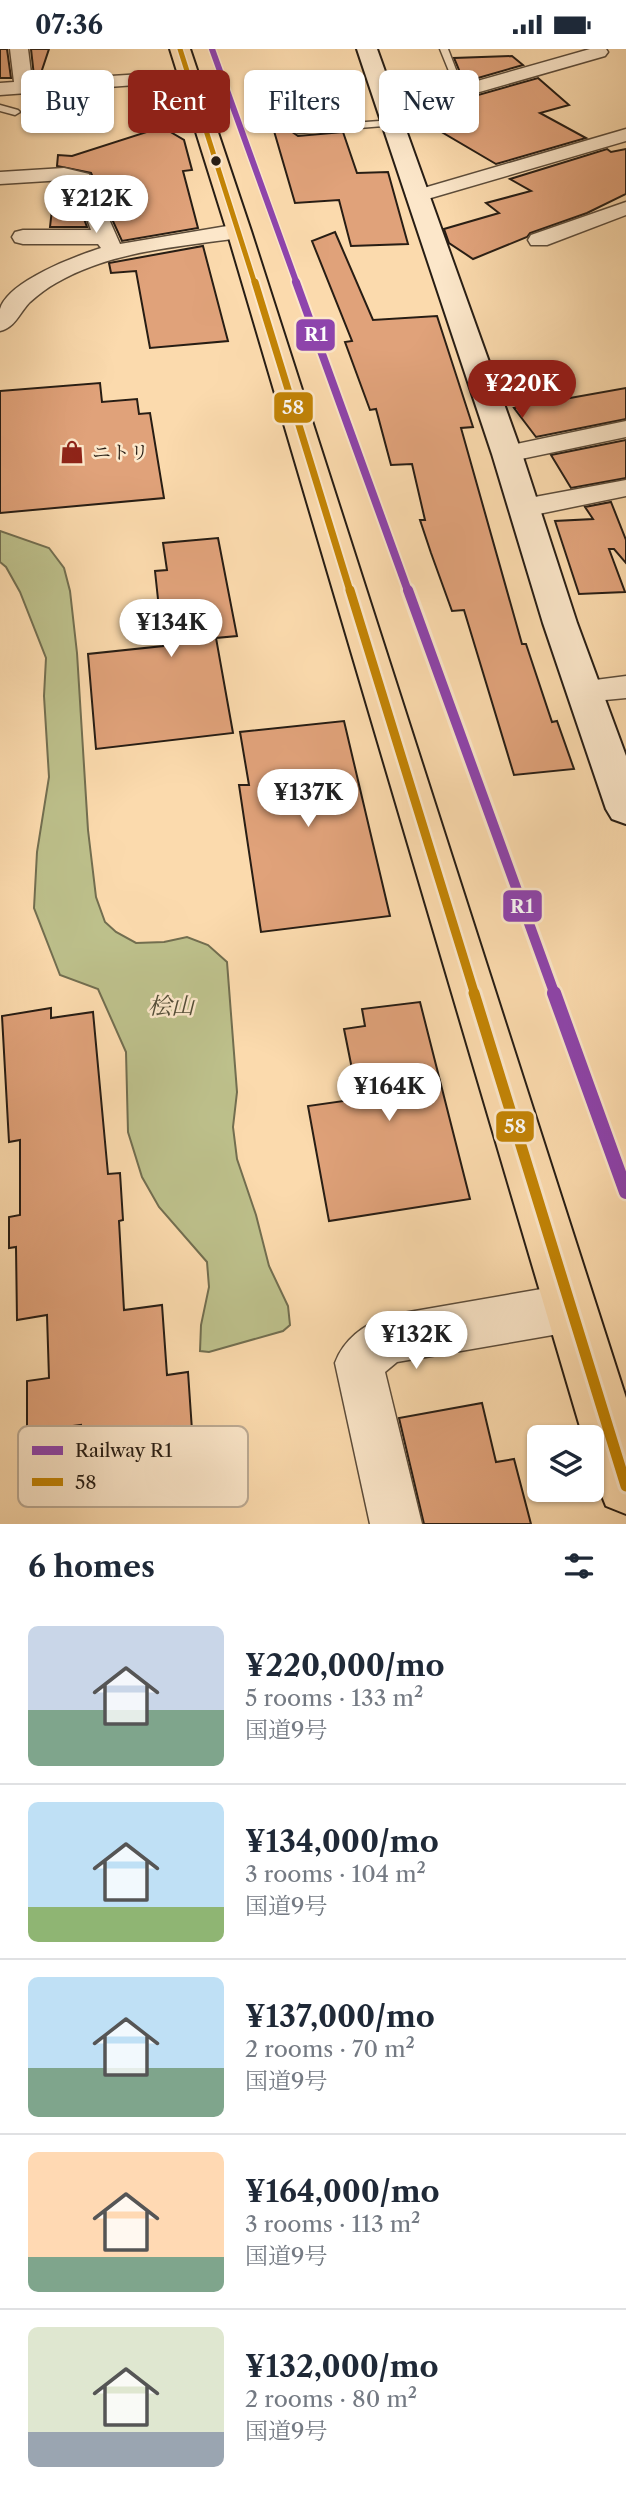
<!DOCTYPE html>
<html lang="en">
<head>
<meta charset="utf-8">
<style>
	body { margin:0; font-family:"Libre Caslon Text","Noto Serif JP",serif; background:#f2f2f3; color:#1f2937; height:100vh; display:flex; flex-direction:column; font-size:26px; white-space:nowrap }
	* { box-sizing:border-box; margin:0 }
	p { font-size:23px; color:#747a83 }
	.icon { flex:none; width:38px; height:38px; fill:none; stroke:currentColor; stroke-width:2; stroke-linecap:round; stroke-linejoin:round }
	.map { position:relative; height:1475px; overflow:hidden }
	.sheet { display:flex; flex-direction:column; background:#fff; flex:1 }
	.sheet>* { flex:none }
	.top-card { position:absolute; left:21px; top:21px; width:584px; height:63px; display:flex; gap:14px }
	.tools { position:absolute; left:527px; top:1376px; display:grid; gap:14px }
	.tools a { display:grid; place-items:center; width:77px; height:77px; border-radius:10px; background:#fff; box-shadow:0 2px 5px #0004; font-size:35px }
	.price { position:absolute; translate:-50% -60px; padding:0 16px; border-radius:24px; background:#fff; color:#222; font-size:23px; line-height:46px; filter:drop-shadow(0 2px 4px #0008) }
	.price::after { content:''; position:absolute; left:50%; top:42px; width:21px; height:16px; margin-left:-10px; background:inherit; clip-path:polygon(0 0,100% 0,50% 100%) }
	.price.active { background:#8f2418; color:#fff }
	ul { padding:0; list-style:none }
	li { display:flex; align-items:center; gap:21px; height:175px; padding:0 28px }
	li+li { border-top:2px solid #e0e1e3 }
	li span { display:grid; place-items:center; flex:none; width:196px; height:140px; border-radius:10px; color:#555 }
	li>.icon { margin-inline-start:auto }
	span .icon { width:84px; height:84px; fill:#fffc; stroke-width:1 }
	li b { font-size:30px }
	h2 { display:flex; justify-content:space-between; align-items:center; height:84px; padding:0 28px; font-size:30px }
	.pill { padding:0 24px; border-radius:10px; background:#fff; box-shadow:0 2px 5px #0004; font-size:24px; line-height:63px }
	.pill.active { background:#8f2418; color:#fff }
	.status { display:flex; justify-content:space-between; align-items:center; height:49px; padding:0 35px; background:#fff; direction:ltr }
	.status svg { height:19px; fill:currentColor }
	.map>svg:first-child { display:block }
	.green { fill:#bdc08b; stroke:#726e50; stroke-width:2 }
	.building { fill:#e0a27a; stroke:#271d14; stroke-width:2 }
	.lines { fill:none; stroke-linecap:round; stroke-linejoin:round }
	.lane-casing { stroke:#5c4c3a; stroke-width:3 }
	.street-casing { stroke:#5c4c3a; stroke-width:3 }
	.secondary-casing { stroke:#271d14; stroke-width:4 }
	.highway-casing { stroke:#271d14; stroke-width:4 }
	.lane { fill:#fce7ca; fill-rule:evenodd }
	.street { fill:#fce7ca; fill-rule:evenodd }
	.secondary { fill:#fce7ca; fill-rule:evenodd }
	.highway { fill:#fbdaad; fill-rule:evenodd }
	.bus-1-far3-casing { stroke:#fce7ca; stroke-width:8 }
	.bus-1-far2-casing { stroke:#fce7ca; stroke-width:11 }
	.bus-1-far1-casing { stroke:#fce7ca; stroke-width:14 }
	.bus-1-casing { stroke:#fce7ca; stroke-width:17 }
	.bus-1-far3 { stroke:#c38405; stroke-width:5 }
	.bus-1-far2 { stroke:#c38405; stroke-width:7 }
	.bus-1-far1 { stroke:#c38405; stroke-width:9 }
	.bus-1 { stroke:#c38405; stroke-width:11 }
	.rail-1-far3-casing { stroke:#fce7ca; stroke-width:9 }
	.rail-1-far2-casing { stroke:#fce7ca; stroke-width:12 }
	.rail-1-far1-casing { stroke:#fce7ca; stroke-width:16 }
	.rail-1-casing { stroke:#fce7ca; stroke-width:19 }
	.rail-1-far3 { stroke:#8e44ad; stroke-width:6 }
	.rail-1-far2 { stroke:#8e44ad; stroke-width:8 }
	.rail-1-far1 { stroke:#8e44ad; stroke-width:10 }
	.rail-1 { stroke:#8e44ad; stroke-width:14 }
	.bus-dot { fill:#271d14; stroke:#fce7ca; stroke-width:2.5 }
	.labels { text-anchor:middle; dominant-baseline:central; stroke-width:5; stroke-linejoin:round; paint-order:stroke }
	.far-poi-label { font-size:19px; fill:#271d14; stroke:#fce7ca; text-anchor:start }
	.park-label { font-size:23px; font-style:italic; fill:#544e38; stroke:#fce7ca }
	.key { fill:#fce7ca; stroke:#bcaa93; stroke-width:2 }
	.key-label { font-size:19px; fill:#271d14 }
	.line-badge { stroke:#fce7ca; stroke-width:2.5 }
	.badge-label { font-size:19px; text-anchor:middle; font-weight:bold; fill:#fff }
</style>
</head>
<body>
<div class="status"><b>07:36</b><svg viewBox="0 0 49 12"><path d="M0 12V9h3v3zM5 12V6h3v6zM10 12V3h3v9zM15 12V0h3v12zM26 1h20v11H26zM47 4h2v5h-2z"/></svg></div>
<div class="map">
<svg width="626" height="1475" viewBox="0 0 626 1475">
	<rect width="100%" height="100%" fill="#fbdaad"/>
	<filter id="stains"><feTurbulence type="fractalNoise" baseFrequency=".00286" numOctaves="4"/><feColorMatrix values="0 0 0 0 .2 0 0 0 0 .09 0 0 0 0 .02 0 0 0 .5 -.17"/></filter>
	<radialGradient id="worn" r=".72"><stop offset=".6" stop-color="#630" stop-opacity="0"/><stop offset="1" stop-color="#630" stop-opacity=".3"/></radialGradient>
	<!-- green -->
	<polygon class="green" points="0,482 49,499 64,519 70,542 77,604 88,781 96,848 105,873 116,883 136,894 164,893 187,888 208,896 227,913 237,1043 233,1078 237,1110 256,1166 269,1217 288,1257 290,1276 283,1282 209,1303 200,1302 201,1276 209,1238 207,1213 159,1158 142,1128 128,1083 126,1003 98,940 60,926 34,859 37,803 49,728 44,647 46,609 20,543 6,518 0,513"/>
	<!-- building -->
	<g class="building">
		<polygon points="0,0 7,0 11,29 0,29"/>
		<polygon points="31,0 49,0 40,27 34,27"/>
		<polygon points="512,7 523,16 464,33 454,9"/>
		<polygon points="538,29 569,56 540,64 586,89 496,115 411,65"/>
		<polygon points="333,54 339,72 298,75 291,82 298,87 343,83 357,124 388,123 408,195 351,197 339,151 295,154 267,58"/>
		<polygon points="162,78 184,91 192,121 183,122 198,179 122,192 91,124 57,117 58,106 72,107"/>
		<polygon points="607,100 611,103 626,100 626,145 587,164 530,184 527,188 473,210 449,194 444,180 499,164 486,154 531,142 510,130"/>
		<polygon points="55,134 71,135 87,178 50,178"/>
		<polygon points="335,183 373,271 437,267 473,378 461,379 522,595 526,595 552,673 557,672 574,720 514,726 464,561 452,562 431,504 420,471 425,471 412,415 391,416 376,360 370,361 345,293 352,292 312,192"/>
		<polygon points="203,197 228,292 150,299 136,222 111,224 109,214"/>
		<polygon points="100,334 102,353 137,350 139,365 150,364 164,449 0,464 0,342"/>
		<polygon points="626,339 626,370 536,388 514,359"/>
		<polygon points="626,391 626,429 571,439 551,406"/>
		<polygon points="611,453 626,491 626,514 614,500 609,500 625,543 579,545 555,472 593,470 585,458"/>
		<polygon points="218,489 237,587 216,589 233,684 96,700 88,605 163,597 155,522 167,521 163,494"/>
		<polygon points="344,672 390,867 261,883 239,736 249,736 240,683"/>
		<polygon points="420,953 470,1150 329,1172 308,1057 358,1050 344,980 365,977 362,960"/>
		<polygon points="51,959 51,969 93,963 108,1125 120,1124 123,1171 119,1172 124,1261 162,1256 167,1326 188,1323 195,1425 98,1439 98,1392 81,1394 81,1376 27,1383 27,1332 49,1329 47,1266 17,1271 16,1198 9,1199 9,1168 20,1166 20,1091 9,1093 2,967"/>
		<polygon points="482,1354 496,1413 514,1410 531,1475 424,1475 399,1369"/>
	</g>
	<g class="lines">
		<!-- lane casing -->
		<g class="lane-casing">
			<g id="lane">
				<polygon points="440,0 448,0 465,44 457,42"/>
				<polygon points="0,56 18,61 20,63 15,66 0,62"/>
				<polygon points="393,71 396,72 396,76 298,84 293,81 298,78"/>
			</g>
		</g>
		<!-- street casing -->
		<g class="street-casing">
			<g id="street">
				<polygon points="10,0 28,0 32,32 190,22 199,27 190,32 0,46 0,34 14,33"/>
				<polygon points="590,0 606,0 608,3 605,7 396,67 389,69 379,63 382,59"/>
				<polygon points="626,80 626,92 424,151 410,151 406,147 410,143"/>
				<path d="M64,119L89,125L120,195L239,175L247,177L250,182L247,187L239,189C177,198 111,202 56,234C47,239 38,246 30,253C20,263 15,279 0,282C0,276 0,266 0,260C8,232 76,207 101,199L98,195H23L15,193L12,188L15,183L23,181H91L73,133L64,131L0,135V123Z"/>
				<polygon points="626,153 626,166 547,196 531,196 528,191 531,186"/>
				<polygon points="626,372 626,388 507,413 497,411 493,405 497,399"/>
				<polygon points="626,431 626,447 524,468 514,465 510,459 514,453 524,450"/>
				<polygon points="626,627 626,649 584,653 572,650 568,642 572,634"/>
				<path d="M570,1235L587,1242L594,1259L587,1276L570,1283L397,1313L385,1323L422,1475H370L335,1314C344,1290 363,1277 386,1267Z"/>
			</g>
		</g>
		<!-- secondary casing -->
		<g class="secondary-casing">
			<polygon id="secondary" points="357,0 377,0 522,405 577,574 626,707 626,775 612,770 606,760 543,574 492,405"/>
		</g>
		<!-- highway casing -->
		<g class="highway-casing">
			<path id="highway" d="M170,0H190L251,182L626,1349V1465L606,1457C596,1433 592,1414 592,1388H583L227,182Z"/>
		</g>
		<!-- lane -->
		<use href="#lane" class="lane"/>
		<!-- street -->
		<use href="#street" class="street"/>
		<!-- secondary -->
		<use href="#secondary" class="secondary"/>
		<!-- highway -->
		<use href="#highway" class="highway"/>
		<!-- bus-1-far3 casing -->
		<g class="bus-1-far3-casing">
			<polyline id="bus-1-far3" points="180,0 255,235"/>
		</g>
		<!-- bus-1-far2 casing -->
		<g class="bus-1-far2-casing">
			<polyline id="bus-1-far2" points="255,233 350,542"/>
		</g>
		<!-- bus-1-far1 casing -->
		<g class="bus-1-far1-casing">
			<polyline id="bus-1-far1" points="350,541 475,946"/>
		</g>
		<!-- bus-1 casing -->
		<g class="bus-1-casing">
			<polyline id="bus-1" points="474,944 626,1437"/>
		</g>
		<!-- bus-1-far3 -->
		<use href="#bus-1-far3" class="bus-1-far3"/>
		<!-- bus-1-far2 -->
		<use href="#bus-1-far2" class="bus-1-far2"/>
		<!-- bus-1-far1 -->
		<use href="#bus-1-far1" class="bus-1-far1"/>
		<!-- bus-1 -->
		<use href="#bus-1" class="bus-1"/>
		<!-- rail-1-far3 casing -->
		<g class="rail-1-far3-casing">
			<polyline id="rail-1-far3" points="212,0 297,235"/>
		</g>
		<!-- rail-1-far2 casing -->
		<g class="rail-1-far2-casing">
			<polyline id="rail-1-far2" points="296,233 408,542"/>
		</g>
		<!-- rail-1-far1 casing -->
		<g class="rail-1-far1-casing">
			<polyline id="rail-1-far1" points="408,541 555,946"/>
		</g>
		<!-- rail-1 casing -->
		<g class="rail-1-casing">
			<polyline id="rail-1" points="554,944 626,1143"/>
		</g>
		<!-- rail-1-far3 -->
		<use href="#rail-1-far3" class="rail-1-far3"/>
		<!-- rail-1-far2 -->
		<use href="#rail-1-far2" class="rail-1-far2"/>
		<!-- rail-1-far1 -->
		<use href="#rail-1-far1" class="rail-1-far1"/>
		<!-- rail-1 -->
		<use href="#rail-1" class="rail-1"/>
	</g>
	<!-- icons -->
	<defs>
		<g id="shop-bare" transform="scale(1.89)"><path d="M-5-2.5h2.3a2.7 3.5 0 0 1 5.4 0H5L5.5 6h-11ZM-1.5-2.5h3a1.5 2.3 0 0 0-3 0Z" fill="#8f2418" stroke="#fce7ca" stroke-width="2.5" paint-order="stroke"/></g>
	</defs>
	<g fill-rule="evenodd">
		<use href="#shop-bare" x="72" y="403"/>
	</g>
	<!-- markers -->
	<circle class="bus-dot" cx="216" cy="112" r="6"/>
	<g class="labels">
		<!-- far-poi labels -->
		<g class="far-poi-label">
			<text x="92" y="403">ニトリ</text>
		</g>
		<!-- park labels -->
		<g class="park-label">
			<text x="171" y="957">桧山</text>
		</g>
	</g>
	<!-- legend -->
	<rect x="18" y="1377" width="230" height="81" rx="10" class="key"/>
	<rect x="32" y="1397" width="31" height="9" fill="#8e44ad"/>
	<rect x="32" y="1429" width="31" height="8" fill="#c38405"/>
	<g class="key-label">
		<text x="75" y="1408">Railway R1</text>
		<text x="75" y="1440">58</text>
	</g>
	<g class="line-badge">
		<rect x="295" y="269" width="41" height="34" rx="7" fill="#8e44ad"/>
		<rect x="273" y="342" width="41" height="33" rx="7" fill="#c38405"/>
		<rect x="502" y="840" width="41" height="34" rx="7" fill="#8e44ad"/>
		<rect x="495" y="1061" width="40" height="33" rx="7" fill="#c38405"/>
	</g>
	<g class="badge-label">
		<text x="316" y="292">R1</text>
		<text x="293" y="365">58</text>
		<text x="522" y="864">R1</text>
		<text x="515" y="1084">58</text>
	</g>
	<rect width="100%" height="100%" filter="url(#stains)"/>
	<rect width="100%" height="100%" fill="url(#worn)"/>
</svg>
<div class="tools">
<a><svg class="icon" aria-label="layers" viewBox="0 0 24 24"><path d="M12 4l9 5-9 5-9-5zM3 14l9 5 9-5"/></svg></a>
</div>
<b class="price" style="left:96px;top:186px">¥212K</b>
<b class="price active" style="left:522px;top:371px">¥220K</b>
<b class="price" style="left:171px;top:610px">¥134K</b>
<b class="price" style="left:308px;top:780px">¥137K</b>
<b class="price" style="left:389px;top:1074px">¥164K</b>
<b class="price" style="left:416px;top:1322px">¥132K</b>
<div class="top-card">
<a class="pill">Buy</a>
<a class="pill active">Rent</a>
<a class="pill">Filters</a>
<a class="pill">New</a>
</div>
</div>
<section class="sheet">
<h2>6 homes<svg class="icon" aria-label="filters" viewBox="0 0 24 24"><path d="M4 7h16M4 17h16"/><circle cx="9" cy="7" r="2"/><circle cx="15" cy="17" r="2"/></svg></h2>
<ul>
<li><span style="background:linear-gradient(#c9d6e8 60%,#7fa58c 0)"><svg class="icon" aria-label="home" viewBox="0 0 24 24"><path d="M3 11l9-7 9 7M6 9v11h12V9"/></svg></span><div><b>¥220,000/mo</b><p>5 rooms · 133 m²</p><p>国道9号</p></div></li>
<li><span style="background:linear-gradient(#bfe0f5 75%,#8fb573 0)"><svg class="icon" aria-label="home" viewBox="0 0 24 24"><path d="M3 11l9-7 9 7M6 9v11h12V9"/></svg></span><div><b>¥134,000/mo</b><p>3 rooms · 104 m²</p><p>国道9号</p></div></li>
<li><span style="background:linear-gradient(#bfe0f5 65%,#7fa58c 0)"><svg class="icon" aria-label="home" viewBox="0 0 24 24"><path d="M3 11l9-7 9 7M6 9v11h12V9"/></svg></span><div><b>¥137,000/mo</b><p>2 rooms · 70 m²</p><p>国道9号</p></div></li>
<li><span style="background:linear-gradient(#ffd9b3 75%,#7fa58c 0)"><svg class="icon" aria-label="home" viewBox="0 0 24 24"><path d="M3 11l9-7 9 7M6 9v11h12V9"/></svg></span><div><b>¥164,000/mo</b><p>3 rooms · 113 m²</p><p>国道9号</p></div></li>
<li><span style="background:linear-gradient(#dfe7d0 75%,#9aa5b1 0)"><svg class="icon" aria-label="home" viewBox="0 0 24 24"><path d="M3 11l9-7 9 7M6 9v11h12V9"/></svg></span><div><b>¥132,000/mo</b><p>2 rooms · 80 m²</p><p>国道9号</p></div></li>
</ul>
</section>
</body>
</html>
